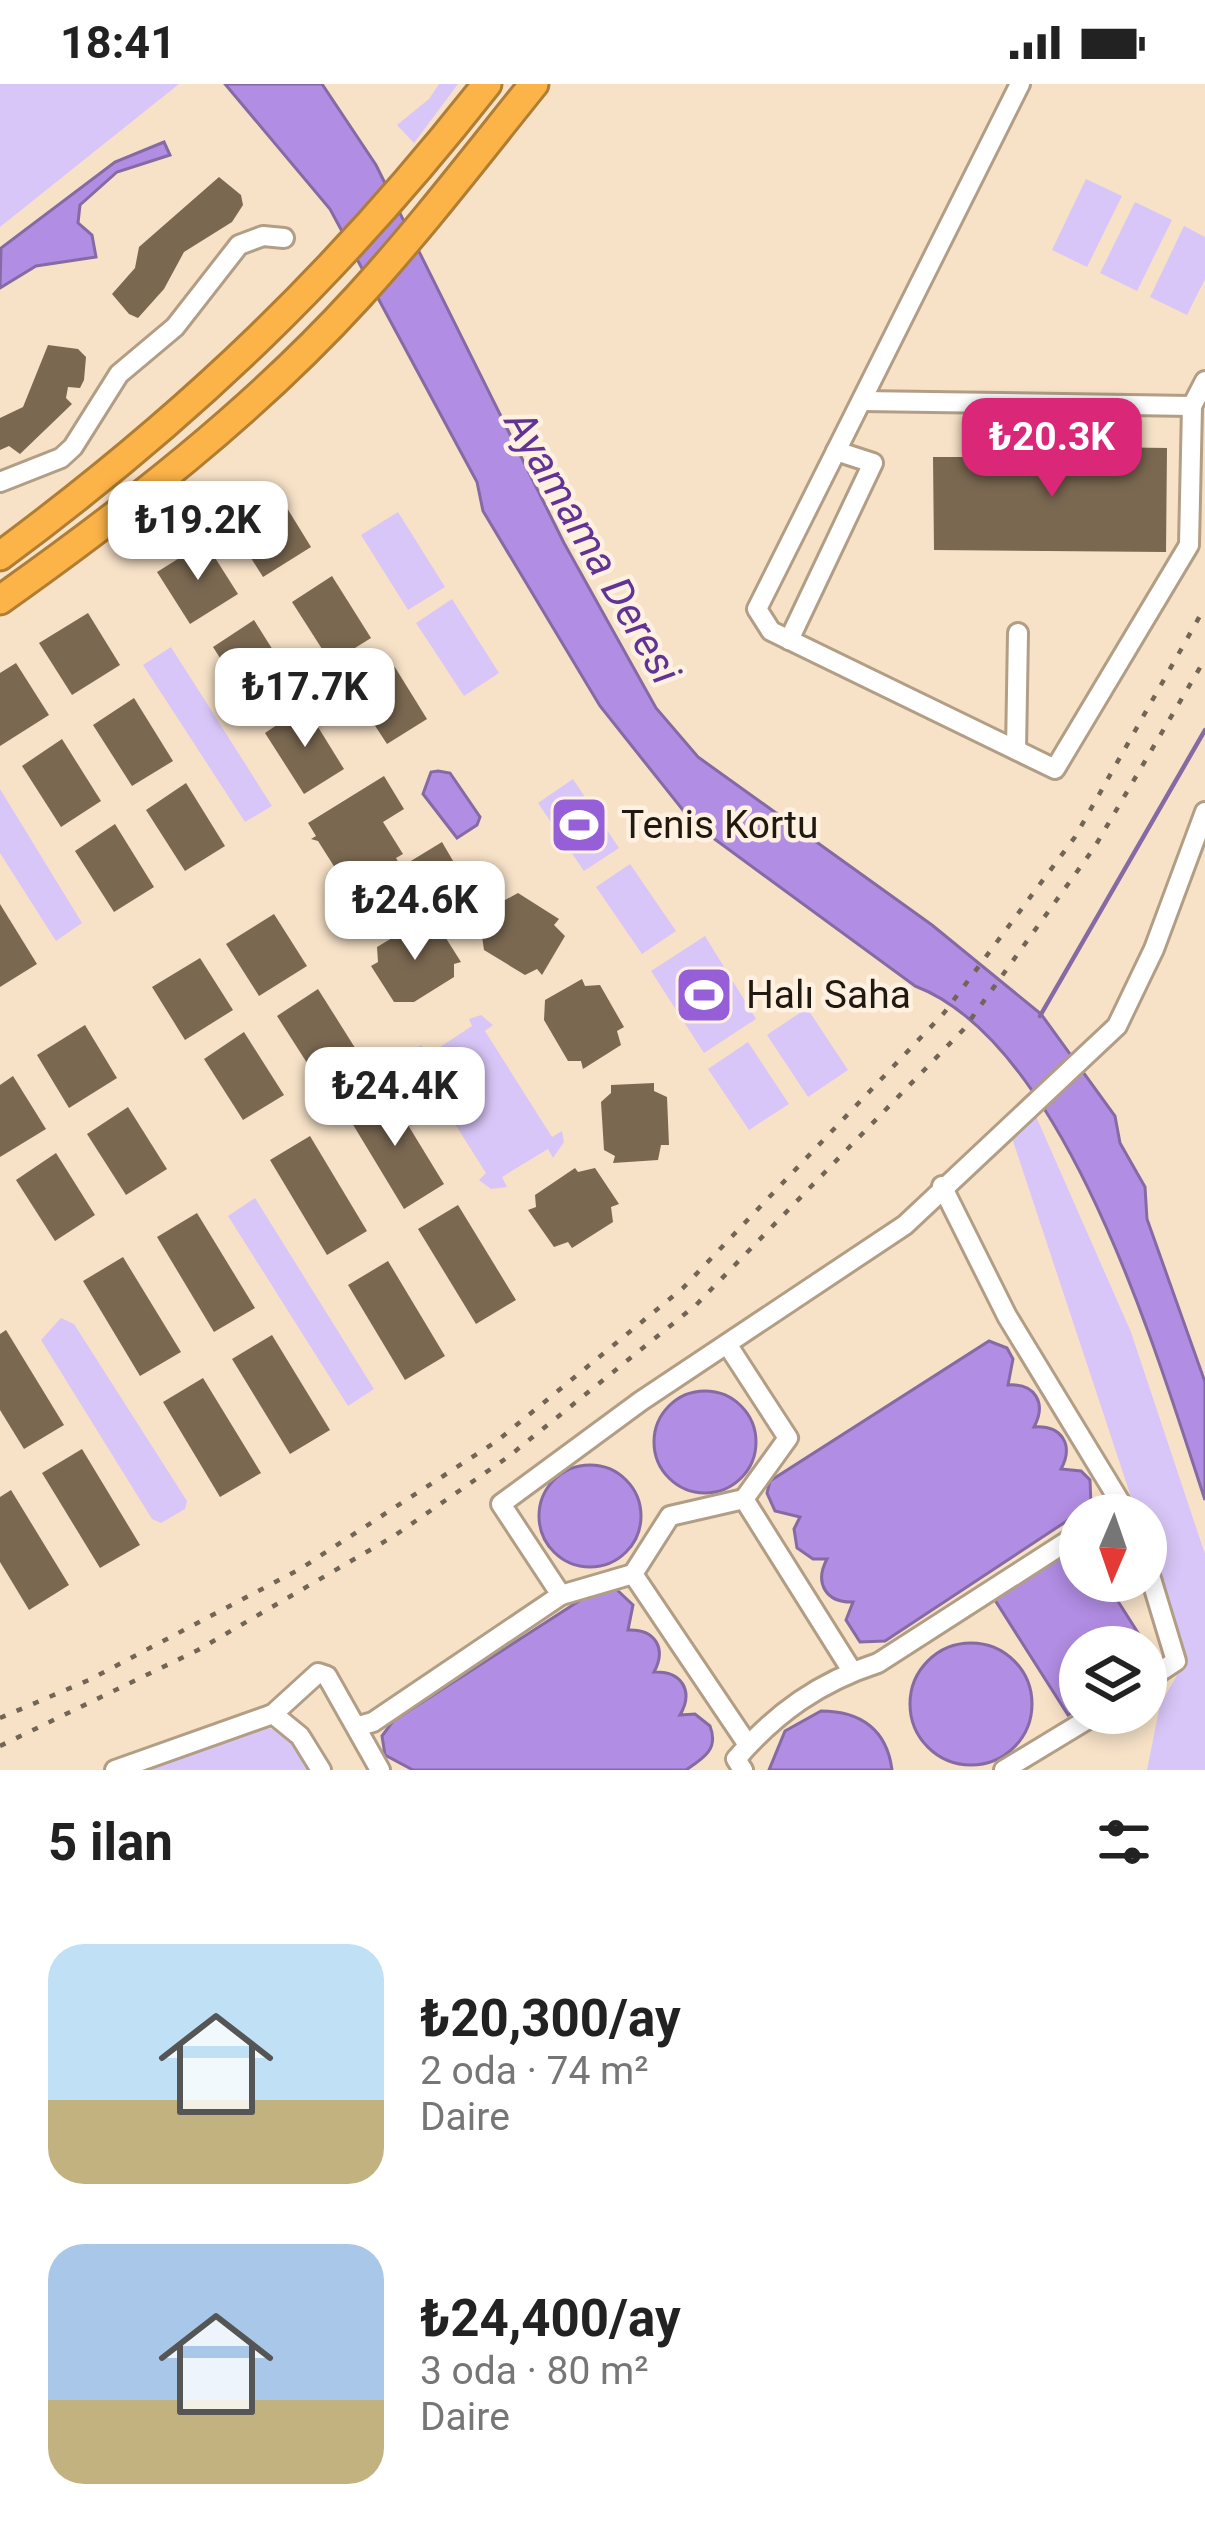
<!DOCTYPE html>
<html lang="tr">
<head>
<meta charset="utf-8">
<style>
	body { margin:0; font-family:Roboto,sans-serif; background:#f2f2f2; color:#222; height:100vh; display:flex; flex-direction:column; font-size:45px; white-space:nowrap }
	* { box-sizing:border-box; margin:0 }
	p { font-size:39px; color:#767676 }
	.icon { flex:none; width:66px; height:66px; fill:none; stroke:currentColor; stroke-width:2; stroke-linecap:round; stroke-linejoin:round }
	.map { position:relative; height:1686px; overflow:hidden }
	.drawer { display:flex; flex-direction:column; background:#fff; flex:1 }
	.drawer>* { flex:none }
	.needle { width:78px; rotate:182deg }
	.buttons { position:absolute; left:1059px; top:1410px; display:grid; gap:24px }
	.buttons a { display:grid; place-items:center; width:108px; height:108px; border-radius:50%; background:#fff; box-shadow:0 6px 18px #0003; font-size:60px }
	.price { position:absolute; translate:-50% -102px; padding:0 27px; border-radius:24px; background:#fff; color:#222; font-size:39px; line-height:78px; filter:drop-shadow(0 3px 6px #0008) }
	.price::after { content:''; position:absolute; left:50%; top:72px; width:36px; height:27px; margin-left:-18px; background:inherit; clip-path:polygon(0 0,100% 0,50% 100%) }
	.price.active { background:#db2777; color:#fff }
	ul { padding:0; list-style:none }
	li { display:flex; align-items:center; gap:36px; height:300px; padding:0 48px }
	li span { display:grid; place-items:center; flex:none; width:336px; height:240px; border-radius:36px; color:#555 }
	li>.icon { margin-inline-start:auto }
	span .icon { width:144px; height:144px; fill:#fffc; stroke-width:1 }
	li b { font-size:51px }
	h2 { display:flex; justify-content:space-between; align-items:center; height:144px; padding:0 48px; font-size:51px }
	.status { display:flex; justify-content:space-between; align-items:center; height:84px; padding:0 60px; background:#fff; direction:ltr }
	.status svg { height:33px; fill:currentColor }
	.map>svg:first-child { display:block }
	.green { fill:#d9c6f8 }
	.water { fill:#b18de3; stroke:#866aa4; stroke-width:3 }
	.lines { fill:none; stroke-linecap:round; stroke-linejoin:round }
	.stream { stroke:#866aa4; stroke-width:4.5 }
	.building { fill:#7a6851 }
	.minor-casing { stroke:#b29e85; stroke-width:24 }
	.highway-casing { stroke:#af7d34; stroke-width:33 }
	.minor { stroke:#fff; stroke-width:18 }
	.highway { stroke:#fcb348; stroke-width:27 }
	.rail { stroke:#726556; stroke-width:4.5; stroke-dasharray:6 12; stroke-linecap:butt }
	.labels { text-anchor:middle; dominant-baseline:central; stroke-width:9; stroke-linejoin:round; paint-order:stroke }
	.poi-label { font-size:39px; fill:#211910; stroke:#fef1e1; text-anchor:start }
	.water-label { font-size:42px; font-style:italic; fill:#633295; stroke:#fef1e1 }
</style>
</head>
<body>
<div class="status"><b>18:41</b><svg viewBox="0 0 49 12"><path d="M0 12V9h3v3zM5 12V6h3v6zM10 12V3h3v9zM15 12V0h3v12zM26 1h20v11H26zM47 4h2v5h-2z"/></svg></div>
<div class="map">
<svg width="1205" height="1686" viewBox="0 0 1205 1686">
	<rect width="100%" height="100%" fill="#f7e2c8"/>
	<!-- green -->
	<g class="green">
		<polygon points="0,0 179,0 0,143"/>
		<polygon points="439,0 458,0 414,59 397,41 429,15"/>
		<polygon points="1086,95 1122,112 1087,183 1052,166"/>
		<polygon points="1135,118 1172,136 1137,207 1100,189"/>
		<polygon points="1184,142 1205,153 1205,195 1187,231 1150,213"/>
		<polygon points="398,428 445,503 408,526 361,451"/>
		<polygon points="452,515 499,589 464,612 416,539"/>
		<polygon points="171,563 272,722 245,738 143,581"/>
		<polygon points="573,695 619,764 584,787 538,719"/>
		<polygon points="0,705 82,839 56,857 0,769"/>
		<polygon points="630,780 676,847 642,870 596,803"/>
		<polygon points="705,852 756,935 704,969 651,887"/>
		<polygon points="807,924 848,986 808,1013 767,951"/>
		<polygon points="481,931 493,941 485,947 552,1053 562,1047 564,1058 553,1074 548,1065 502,1093 507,1103 491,1105 479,1096 486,1089 420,985 410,990 409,973 421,961 428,971 472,942 469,935"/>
		<polygon points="748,958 789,1020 749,1046 708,985"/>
		<polygon points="1035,1030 1131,1248 1205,1470 1205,1686 1147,1686 1160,1621 1185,1577 1146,1458 1146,1431 1137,1431 1011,1051"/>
		<polygon points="255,1114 374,1305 348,1322 228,1132"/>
		<polygon points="61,1234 74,1240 187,1417 185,1425 161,1439 152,1435 41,1256"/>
		<polygon points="269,1644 289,1652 310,1686 148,1686"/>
	</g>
	<!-- water -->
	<g class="water">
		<path d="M225,0H322L376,81L564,459L656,624L698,673L932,841L1041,930L1115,1032L1120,1059L1145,1103L1147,1135L1205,1298V1416C1158,1274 1066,959 915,902L694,740L600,622L483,427L477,398L330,125Z"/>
		<polygon points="164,58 170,71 117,88 80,121 78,139 92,151 96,173 36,182 0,204 1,164 115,78"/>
		<polygon points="438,687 450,689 480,733 477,741 457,754 423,710 431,688"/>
		<path d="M989,1257L1007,1264L1013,1275L1008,1301C1035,1299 1047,1319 1034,1343C1062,1341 1074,1361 1061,1385L1081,1387L1090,1396L1091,1421L885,1557L860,1558L846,1536L853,1518C826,1519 814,1499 827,1475H813L797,1464L794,1445L800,1433L775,1427L767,1409L770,1397Z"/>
		<circle cx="705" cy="1358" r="51"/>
		<circle cx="590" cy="1432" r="51"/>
		<polygon points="1080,1457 1080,1497 1105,1497 1156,1577 1146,1583 1146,1563 1080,1563 1080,1624 1068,1631 993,1513"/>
		<path d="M615,1504L633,1521L628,1546C655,1545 667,1564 654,1588C682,1587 694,1607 680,1631L695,1630L710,1642C719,1665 704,1674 686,1686H413L385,1671L382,1652L393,1637L596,1506Z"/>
		<circle cx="971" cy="1620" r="61"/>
		<path d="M821,1627C861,1627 887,1646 892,1686H769L785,1647Z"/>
	</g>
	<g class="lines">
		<!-- stream -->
		<polyline class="stream" points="1040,932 1205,646"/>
	</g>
	<!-- building -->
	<g class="building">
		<polygon points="219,93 241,111 243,121 232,138 184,168 164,205 138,234 129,230 112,210 135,184 139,163"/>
		<polygon points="48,261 78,265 86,273 84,296 80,304 68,303 66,314 72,320 20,370 9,362 0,366 0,334 23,323"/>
		<polygon points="973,361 1167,364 1166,468 934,466 933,373 974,373"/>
		<polygon points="279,411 311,463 263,493 230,441"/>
		<polygon points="205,458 238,510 190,540 157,488"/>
		<polygon points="332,492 371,554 331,579 292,518"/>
		<polygon points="88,529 120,581 72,611 39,559"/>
		<polygon points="254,536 293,598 252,624 213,563"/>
		<polygon points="388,572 427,635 387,660 347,599"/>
		<polygon points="16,579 49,631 0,662 0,589"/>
		<polygon points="134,614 173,677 132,702 93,641"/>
		<polygon points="305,622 344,685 304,710 265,649"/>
		<polygon points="62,655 101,717 61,743 22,682"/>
		<polygon points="384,692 404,725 383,738 403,770 396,774 401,783 442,758 456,782 367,837 351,820 356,817 318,757 311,755 316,752 308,739"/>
		<polygon points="186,699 225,762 185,787 146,726"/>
		<polygon points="115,740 154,803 114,828 75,767"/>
		<polygon points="518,809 559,835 554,841 565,852 542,891 537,885 525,891 484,866 482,852 476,848 499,812 505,816"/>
		<polygon points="0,820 37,880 0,903"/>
		<polygon points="274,830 307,882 259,912 226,860"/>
		<polygon points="419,838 422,845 437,840 461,878 454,880 454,893 414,918 394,918 371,882 378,878 377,863"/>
		<polygon points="200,874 233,926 185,956 152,903"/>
		<polygon points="582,895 585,902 600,901 624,943 617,947 621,961 583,985 581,977 568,977 544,936 545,916"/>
		<polygon points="318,905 357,967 316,993 277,932"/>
		<polygon points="85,941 117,994 69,1024 37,971"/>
		<polygon points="244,948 284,1011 243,1036 204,975"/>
		<polygon points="13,992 46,1045 0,1073 0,1001"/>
		<polygon points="654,999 654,1007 667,1013 669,1061 661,1061 658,1076 613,1079 615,1072 604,1066 601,1018 611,1009 611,1001"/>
		<polygon points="386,1005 444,1100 404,1125 346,1029"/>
		<polygon points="128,1023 167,1085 126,1111 87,1050"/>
		<polygon points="310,1052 367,1147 327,1171 270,1076"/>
		<polygon points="56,1069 95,1131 55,1157 16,1096"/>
		<polygon points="575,1084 578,1088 595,1084 619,1120 611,1123 613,1138 572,1164 568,1158 554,1163 528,1126 536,1123 535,1111"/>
		<polygon points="458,1121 516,1216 476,1240 418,1145"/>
		<polygon points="197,1129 255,1224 214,1248 157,1153"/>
		<polygon points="123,1173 181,1268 140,1292 83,1197"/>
		<polygon points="388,1177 445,1272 405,1296 348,1201"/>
		<polygon points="6,1246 64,1341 24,1365 0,1326 0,1250"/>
		<polygon points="272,1251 330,1346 290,1370 232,1275"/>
		<polygon points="203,1294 261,1389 220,1413 163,1318"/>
		<polygon points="82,1365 140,1461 100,1484 42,1389"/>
		<polygon points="11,1406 69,1501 29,1526 0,1478 0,1413"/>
	</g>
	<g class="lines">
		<!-- minor casing -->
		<g class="minor-casing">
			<g id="minor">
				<polyline points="1020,0 757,525 771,547 1055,685 1189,461 1192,322 1205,297"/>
				<polyline points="862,317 1192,322"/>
				<polyline points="0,398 61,374 73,363 119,290 175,243 239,161 263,152 284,154"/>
				<polyline points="789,556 873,379 836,367"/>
				<polyline points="1016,666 1018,549"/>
				<polyline points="942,1102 1007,1232 1128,1431"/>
				<polyline points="727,1260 788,1354 744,1415"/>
				<polyline points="1146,1478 1176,1577 1146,1597"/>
				<polyline points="561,1511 633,1490"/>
				<polyline points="273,1630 318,1589 327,1592 380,1686"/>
				<polyline points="359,1642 373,1638 561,1511 501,1420 641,1317 905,1141 1117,942 1154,865 1205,728"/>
				<polyline points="748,1661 633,1490 670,1432 744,1415 852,1587"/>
				<polyline points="115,1686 273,1630 300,1652 321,1686"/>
				<path d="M743,1686L736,1675C776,1629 819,1598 878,1579L1080,1449"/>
				<polyline points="1004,1686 1098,1629"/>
			</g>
		</g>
		<!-- highway casing -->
		<g class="highway-casing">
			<g id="highway">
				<path d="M0,472C192,330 340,187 487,0"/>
				<path d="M0,516C127,426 253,328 358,213C420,145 476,72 534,0"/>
			</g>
		</g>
		<!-- minor -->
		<use href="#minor" class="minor"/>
		<!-- highway -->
		<use href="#highway" class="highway"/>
		<!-- rail -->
		<g class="rail">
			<polyline points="0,1634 89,1596 300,1485 497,1357 683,1204 944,929 1075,753 1205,523"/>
			<polyline points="0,1662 198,1566 394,1452 508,1373 696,1221 963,946 1094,764 1205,575"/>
		</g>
	</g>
	<!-- icons -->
	<defs>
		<g id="stadium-square" transform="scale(3)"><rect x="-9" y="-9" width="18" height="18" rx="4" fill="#965fd7" stroke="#fef1e1"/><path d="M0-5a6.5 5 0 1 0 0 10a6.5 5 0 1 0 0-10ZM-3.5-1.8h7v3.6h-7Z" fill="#fff"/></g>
	</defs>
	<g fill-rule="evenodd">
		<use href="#stadium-square" x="579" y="741"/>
		<use href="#stadium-square" x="704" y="911"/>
	</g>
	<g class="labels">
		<!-- poi labels -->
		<g class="poi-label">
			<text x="621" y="741">Tenis Kortu</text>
			<text x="746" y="911">Halı Saha</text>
		</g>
		<!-- water labels -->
		<g class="water-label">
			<text transform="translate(593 463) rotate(60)">Ayamama Deresi</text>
		</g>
	</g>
</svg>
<div class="buttons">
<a><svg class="needle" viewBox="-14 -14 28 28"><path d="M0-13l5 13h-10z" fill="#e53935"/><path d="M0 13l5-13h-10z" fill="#767676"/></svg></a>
<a><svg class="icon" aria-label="layers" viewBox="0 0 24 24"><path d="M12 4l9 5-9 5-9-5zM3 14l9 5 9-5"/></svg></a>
</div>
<b class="price active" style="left:1052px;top:416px">₺20.3K</b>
<b class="price" style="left:198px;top:499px">₺19.2K</b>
<b class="price" style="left:305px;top:666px">₺17.7K</b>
<b class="price" style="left:415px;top:879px">₺24.6K</b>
<b class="price" style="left:395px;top:1065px">₺24.4K</b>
</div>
<section class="drawer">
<h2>5 ilan<svg class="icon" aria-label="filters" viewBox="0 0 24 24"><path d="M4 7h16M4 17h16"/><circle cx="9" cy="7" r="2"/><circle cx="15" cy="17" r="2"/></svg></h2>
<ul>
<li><span style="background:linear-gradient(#bfe0f5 65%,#c2b280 0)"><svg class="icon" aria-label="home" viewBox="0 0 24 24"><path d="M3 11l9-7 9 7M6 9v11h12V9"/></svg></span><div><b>₺20,300/ay</b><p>2 oda · 74 m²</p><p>Daire</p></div></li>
<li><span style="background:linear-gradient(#a9c7e8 65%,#c2b280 0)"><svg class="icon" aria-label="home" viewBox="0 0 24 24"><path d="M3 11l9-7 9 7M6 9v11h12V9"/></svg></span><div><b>₺24,400/ay</b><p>3 oda · 80 m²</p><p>Daire</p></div></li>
</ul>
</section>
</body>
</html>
